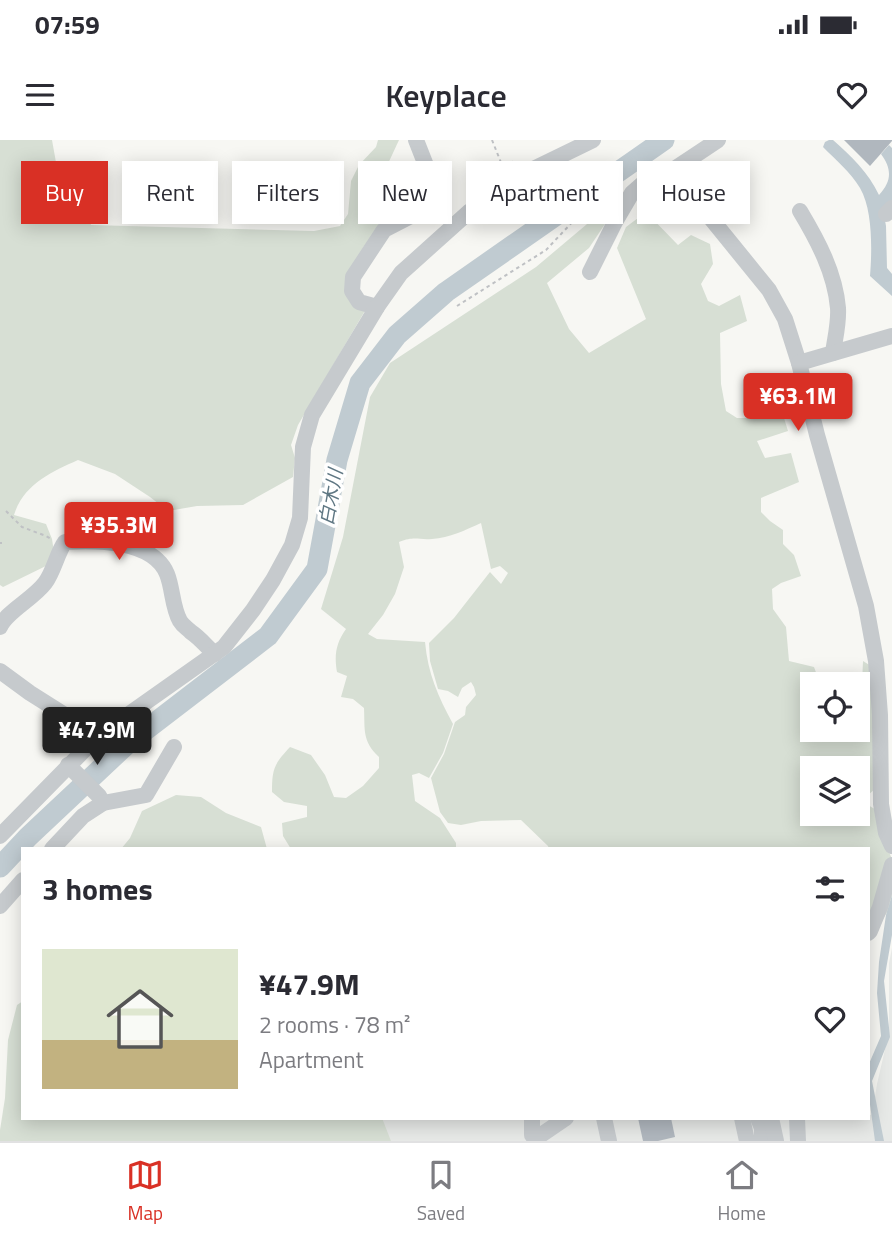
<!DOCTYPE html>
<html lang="en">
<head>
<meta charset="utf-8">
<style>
	body { margin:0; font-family:"Titillium Web","Noto Sans JP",sans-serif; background:#f2f2f3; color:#2b2b33; height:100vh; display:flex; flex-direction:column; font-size:26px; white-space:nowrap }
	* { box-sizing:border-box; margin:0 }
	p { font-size:23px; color:#7c7c81 }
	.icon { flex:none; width:38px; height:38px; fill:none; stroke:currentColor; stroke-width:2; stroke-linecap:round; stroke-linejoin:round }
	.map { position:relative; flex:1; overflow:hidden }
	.details { position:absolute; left:21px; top:707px; width:849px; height:273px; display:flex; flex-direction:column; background:#fff; border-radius:0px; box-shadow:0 4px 18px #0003 }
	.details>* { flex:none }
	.top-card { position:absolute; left:21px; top:21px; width:850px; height:63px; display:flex; gap:14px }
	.buttons { position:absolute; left:800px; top:532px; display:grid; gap:14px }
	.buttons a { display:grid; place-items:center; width:70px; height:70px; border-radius:0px; background:#fff; box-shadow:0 4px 18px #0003; font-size:35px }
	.price { position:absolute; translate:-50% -60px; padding:0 16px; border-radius:7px; background:#d93025; color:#fff; font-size:23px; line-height:46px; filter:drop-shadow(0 2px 4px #0008) }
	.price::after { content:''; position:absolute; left:50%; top:42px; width:21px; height:16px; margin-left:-10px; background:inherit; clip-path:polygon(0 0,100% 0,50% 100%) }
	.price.current { background:#222; color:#fff }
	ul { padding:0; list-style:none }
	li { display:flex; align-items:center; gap:21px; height:175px; padding:0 21px }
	li span { display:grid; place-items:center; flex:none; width:196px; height:140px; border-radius:0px; color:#555 }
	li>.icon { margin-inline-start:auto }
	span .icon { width:84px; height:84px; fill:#fffc; stroke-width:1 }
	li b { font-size:30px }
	h2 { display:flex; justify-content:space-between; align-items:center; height:84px; padding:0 21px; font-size:30px }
	.chip { padding:0 24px; border-radius:0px; background:#fff; box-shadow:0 4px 18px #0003; font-size:24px; line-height:63px }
	.chip.current { background:#d93025; color:#fff }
	.status { display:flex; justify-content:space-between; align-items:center; height:49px; padding:0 35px; background:#fff; direction:ltr }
	.status svg { height:19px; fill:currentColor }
	header { display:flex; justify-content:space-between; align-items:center; height:91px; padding:0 21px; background:#fff; font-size:32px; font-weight:600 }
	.dock { display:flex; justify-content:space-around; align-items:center; height:98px; border-top:2px solid #e1e1e2; background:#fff; font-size:19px; color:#7c7c81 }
	.dock a { display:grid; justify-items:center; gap:4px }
	.dock .current { color:#d93025 }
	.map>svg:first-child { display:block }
	.built { fill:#e7e9e7 }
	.green { fill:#d7dfd4; fill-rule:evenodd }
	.water { fill:#c0cbd1 }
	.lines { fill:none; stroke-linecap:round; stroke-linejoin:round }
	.river { stroke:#c0cbd1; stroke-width:21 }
	.building { fill:#b0b7be }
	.path { stroke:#bfc1c4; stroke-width:2; stroke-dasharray:3.5 3.5; stroke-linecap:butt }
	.minor { stroke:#c6cacd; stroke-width:16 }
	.labels { text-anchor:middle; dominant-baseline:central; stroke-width:7; stroke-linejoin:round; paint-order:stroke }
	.water-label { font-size:19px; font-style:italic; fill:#5f7783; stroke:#fff }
</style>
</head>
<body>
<div class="status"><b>07:59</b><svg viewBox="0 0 49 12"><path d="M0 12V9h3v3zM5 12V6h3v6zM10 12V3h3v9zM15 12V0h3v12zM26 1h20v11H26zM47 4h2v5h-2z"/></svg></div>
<header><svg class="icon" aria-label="menu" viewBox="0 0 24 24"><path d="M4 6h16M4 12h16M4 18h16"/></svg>Keyplace<svg class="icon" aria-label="heart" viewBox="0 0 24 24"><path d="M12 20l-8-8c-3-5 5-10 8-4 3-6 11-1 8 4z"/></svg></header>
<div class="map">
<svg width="892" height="1001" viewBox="0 0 892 1001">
	<rect width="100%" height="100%" fill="#f7f7f3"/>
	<!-- built -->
	<polygon class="built" points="892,808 892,1001 364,1001 361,978 855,978 857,980 868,978 868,976 877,972 875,957 877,944 889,892 889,823"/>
	<!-- green -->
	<g class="green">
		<path d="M0,0H52L57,28V45C82,56 83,60 91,85L314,91L340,86L348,74L351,41L359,25L376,7L378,0H399L386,28L389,56L392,62L416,63L389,83L350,138L366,169L298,285L291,305L295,318L293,337L243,365L197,366L168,371L150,357L115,334L78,320C51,332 23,345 14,375L46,384L52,399L55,419L50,424L3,447L0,445Z"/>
		<path d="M646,72L678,105L691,95L710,104L713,124L701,144L708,161L719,166L740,155L747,181L720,193L721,244L726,271L737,278H784L788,291L757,301L765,318L791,313L799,342L761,358V372L770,381L783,390V404L794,415L801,436L781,443L772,449L773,469L786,487L789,521L814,527L817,535L830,536L834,544H812V590H858V550L862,545L863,521L871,526L876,648L867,656L868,665L878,671L882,696L892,719V755L888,771L873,794L868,799V709H549L548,706L521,680L481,681L461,685L448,683L440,672L431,638L444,614L455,582L465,575L466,567L476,555L474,547L471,542L462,548L458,557L448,551L438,549L430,521L429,503L454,478L490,432L501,444L508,433L500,426L491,429L481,383C465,390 450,398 432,399C417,400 415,396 399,402L404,427L395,454L383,475L368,494L377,499L425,502C428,534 438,556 453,584L443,613L429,638L419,633L412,635L415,661L440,678L456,703V709H291L283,696L282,683L307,677V666L284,662L272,652C272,629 274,624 290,607L311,615L325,635L334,657L346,658L363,646L379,628V617C362,601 365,590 364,568L353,559L341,557L347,536L337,532C334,515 336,503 346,489L321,469L343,397L370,257L390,223L536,127L593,79L605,84L589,108L547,143L569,189L589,213L646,179L617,108L626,87ZM812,628H858V674H812Z"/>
		<polygon points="176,655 201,657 226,673 261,687 267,709 121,709 130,698 142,671"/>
		<polygon points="23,861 23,978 382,978 391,1001 0,1001 0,990 5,958 8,900 17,865"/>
	</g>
	<!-- water -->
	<g class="water">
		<path d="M829,0H833C852,17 868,32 879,55C892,41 892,29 881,14L889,5L892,8V61L883,70L886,86L887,128L892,134V156L870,136C872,111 873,70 860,48C851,33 836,20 823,7L825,2Z"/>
		<polygon points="892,755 892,795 884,841 890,897 872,941 884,1001 875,1001 868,950 868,926 881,896 877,853 879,822 886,775"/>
	</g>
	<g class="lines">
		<!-- river -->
		<polyline class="river" points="0,727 28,697 126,605 268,496 317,429 337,320 360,243 397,195 446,152 664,0"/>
	</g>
	<!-- building -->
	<g class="building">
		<polygon points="844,0 892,0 892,1 870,26"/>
		<polygon points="638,978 671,978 675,997 658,1001 643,1001"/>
	</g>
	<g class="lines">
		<!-- path -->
		<g class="path">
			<polyline points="492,0 502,25 516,21"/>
			<polyline points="457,166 546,110 579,75 619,45"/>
			<polyline points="6,371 22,387 46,396 51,399"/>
			<polyline points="0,403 2,403"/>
		</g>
		<!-- minor -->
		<g class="minor">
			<polyline points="670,32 687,49 769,150 785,179 799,223 817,295 866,466 876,521 880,575 881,664 886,693 892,706"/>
			<path d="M800,71C818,101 835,133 838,168C839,183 835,198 833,213"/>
			<polyline points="886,74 892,68"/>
			<polyline points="590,132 615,82 632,53 648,39 670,32 718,0"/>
			<polyline points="377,167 359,162 352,151 353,137 384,90 415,74 422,60 427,28 416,0"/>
			<polyline points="799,223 892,196"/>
			<path d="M0,487C6,472 33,459 45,443C54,431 57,413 65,402C96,400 153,400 167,434C173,449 172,467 180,481C183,486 187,488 191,492C200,498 207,507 215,514"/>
			<polyline points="0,531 30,553 98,596"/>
			<polyline points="68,625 99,656 103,663"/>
			<polyline points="0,696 98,596 224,507 253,470 273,440 292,405 300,378 303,307 312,275 377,167 401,133 470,71 499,49 517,37 593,0"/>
			<polyline points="52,709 83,676 103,663 146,655 174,607"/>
			<polyline points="0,766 23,740"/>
			<polyline points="868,793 870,791 880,767 892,725"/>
			<polyline points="532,978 532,995 535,999 566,978"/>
			<polyline points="604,978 609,1001"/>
			<polyline points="742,978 747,1001"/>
			<polyline points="758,978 762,988 762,1001"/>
			<polyline points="771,978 776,1001"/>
			<polyline points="797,978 798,1001"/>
		</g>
	</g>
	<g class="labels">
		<!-- water labels -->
		<g class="water-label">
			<text transform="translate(330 357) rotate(-80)">白木川</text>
		</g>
	</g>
</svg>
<div class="buttons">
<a><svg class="icon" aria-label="locate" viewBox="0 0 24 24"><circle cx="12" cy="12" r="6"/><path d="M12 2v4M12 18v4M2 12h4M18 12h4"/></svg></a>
<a><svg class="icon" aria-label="layers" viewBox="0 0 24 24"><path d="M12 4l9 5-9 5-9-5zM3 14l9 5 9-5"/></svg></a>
</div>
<b class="price" style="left:798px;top:293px">¥63.1M</b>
<b class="price" style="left:119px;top:422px">¥35.3M</b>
<b class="price current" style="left:97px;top:627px">¥47.9M</b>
<div class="top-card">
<a class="chip current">Buy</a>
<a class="chip">Rent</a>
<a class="chip">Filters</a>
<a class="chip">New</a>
<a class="chip">Apartment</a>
<a class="chip">House</a>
</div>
<section class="details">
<h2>3 homes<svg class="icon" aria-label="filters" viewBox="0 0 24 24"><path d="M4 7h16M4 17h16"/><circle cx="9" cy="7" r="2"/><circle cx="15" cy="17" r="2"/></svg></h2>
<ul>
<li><span style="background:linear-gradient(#dfe7d0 65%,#c2b280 0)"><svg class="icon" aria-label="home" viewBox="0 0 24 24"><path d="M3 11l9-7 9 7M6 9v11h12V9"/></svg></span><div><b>¥47.9M</b><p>2 rooms · 78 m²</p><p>Apartment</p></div><svg class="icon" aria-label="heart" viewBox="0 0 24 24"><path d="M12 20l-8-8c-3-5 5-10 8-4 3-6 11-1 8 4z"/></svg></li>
</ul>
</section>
</div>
<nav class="dock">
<a class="current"><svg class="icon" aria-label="map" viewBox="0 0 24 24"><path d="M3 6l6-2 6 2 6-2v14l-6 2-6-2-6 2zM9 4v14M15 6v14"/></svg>Map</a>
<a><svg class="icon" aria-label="saved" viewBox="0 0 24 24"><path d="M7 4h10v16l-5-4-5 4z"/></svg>Saved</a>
<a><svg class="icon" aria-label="home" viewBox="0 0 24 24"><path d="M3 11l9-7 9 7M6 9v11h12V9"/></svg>Home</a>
</nav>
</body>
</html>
